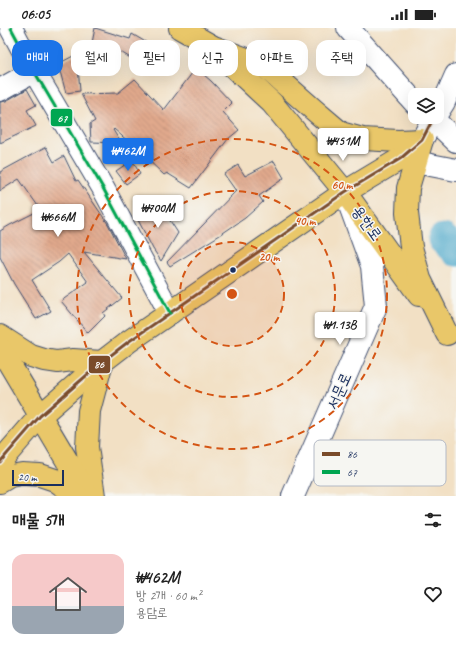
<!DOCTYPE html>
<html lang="ko">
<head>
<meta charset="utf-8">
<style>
	body { margin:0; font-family:Caveat,"Poor Story",sans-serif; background:#f2f2f2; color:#222; height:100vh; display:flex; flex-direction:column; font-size:15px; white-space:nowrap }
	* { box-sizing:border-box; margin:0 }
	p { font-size:13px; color:#767676 }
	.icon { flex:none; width:22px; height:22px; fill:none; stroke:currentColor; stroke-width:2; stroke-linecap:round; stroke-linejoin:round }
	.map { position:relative; height:468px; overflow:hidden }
	.drawer { display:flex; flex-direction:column; background:#fff; flex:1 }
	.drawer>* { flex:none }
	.top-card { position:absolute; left:12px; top:12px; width:432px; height:36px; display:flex; gap:8px }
	.tools { position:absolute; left:408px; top:60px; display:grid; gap:8px }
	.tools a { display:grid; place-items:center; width:36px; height:36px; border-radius:8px; background:#fff; box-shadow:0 4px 16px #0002; font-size:20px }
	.scale { position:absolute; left:12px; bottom:10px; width:52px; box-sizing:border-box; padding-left:4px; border:2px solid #1b2f5e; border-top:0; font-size:11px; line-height:14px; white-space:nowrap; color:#1b2f5e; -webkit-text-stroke:3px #f6f6f2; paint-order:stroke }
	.price { position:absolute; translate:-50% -34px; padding:0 9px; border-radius:4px; background:#fff; color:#222; font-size:13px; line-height:26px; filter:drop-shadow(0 1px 2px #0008) }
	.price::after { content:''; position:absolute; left:50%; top:24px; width:12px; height:9px; margin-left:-6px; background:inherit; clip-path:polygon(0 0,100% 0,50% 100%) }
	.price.current { background:#1a73e8; color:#fff }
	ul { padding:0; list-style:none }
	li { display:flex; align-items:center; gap:12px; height:100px; padding:0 12px }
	li span { display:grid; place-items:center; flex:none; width:112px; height:80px; border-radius:12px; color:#555 }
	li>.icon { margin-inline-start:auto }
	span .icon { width:48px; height:48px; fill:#fffc; stroke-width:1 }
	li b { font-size:17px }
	h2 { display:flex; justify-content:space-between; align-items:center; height:48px; padding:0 12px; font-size:17px }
	.tag { padding:0 14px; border-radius:12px; background:#fff; box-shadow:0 4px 16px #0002; font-size:14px; line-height:36px }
	.tag.current { background:#1a73e8; color:#fff }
	.status { display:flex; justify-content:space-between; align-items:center; height:28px; padding:0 20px; background:#fff; direction:ltr }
	.status svg { height:11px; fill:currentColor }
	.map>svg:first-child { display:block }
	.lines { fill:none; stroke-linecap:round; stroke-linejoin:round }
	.river { stroke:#4ca7ca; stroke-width:31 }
	.building { fill:url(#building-back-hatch) }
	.minor-casing { stroke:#3b4a6d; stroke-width:24 }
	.major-casing { stroke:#3b4a6d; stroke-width:24 }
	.minor { stroke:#fff; stroke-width:22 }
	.major { stroke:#e9c769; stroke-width:22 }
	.bus-1-casing { stroke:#f6f6f2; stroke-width:6 }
	.bus-2-casing { stroke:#f6f6f2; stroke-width:6 }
	.bus-1 { stroke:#7a4b2a; stroke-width:3 }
	.bus-2 { stroke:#00a651; stroke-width:3 }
	.ring { fill:none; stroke:#d45514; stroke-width:2; stroke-dasharray:7 5 }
	.bus-dot { fill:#1b2f5e; stroke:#f6f6f2; stroke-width:1.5 }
	.labels { text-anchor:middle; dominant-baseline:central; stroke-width:3; stroke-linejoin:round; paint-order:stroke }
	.street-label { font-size:16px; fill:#1b2f5e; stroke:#f6f6f2 }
	.key { fill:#f6f6f2; stroke:#b4bac6; stroke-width:1 }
	.key-label { font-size:11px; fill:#1b2f5e }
	.centre { fill:#d45514; stroke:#f6f6f2; stroke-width:2 }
	.ring-label { font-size:12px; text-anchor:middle; font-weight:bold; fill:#d45514; stroke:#f6f6f2; stroke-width:3; stroke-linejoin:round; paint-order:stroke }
	.line-badge { stroke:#f6f6f2; stroke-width:1.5 }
	.badge-label { font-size:11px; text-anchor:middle; font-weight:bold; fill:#fff }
</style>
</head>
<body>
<div class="status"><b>06:05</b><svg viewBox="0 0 49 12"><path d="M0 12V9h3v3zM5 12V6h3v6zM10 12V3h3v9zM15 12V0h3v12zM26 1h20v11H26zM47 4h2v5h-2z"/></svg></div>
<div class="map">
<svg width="456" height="468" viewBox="0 0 456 468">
	<defs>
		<pattern id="building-back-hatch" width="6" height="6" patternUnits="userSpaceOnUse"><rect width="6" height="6" fill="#e1a98c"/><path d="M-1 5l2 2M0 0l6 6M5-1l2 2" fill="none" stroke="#b68a76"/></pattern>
	</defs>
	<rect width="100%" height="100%" fill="#f6f6f2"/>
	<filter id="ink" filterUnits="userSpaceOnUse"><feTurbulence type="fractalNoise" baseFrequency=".025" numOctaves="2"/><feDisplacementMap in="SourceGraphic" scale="8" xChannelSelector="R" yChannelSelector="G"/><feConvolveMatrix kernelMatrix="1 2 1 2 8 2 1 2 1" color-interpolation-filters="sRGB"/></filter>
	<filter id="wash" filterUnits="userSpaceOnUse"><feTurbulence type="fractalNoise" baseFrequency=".012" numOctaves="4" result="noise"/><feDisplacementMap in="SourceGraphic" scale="16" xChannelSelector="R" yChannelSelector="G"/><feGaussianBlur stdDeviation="0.9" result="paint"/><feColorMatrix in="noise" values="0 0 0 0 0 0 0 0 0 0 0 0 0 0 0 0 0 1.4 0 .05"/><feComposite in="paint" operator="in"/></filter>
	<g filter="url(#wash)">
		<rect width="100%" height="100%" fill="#f2e0c4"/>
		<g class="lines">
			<!-- river -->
			<polyline class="river" points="443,211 456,223"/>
		</g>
		<g id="blocks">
			<!-- building -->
			<g class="building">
				<polygon points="95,0 130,11 132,6 154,19 142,37 119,23 92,15"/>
				<polygon points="77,26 80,63 66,65 58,36"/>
				<polygon points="196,40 211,53 232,75 223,84 239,102 228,111 191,160 167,145 164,147 141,125 154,116 130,115 114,101 113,102 121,115 91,114 90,96 95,93 81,66 118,65 135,51 164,82"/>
				<polygon points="27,61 36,77 27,82 36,98 0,115 0,74 6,73"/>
				<polygon points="46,119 54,134 64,128 76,153 78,152 108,196 126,231 84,224 122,270 103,285 105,288 88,305 61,273 88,254 68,226 59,234 32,252 51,283 36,291 14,256 0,229 0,203 10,197 38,183 36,179 38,178 19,151 0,163 0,144"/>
				<polygon points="132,132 140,146 126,156 116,143"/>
				<polygon points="274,133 284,150 259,168 263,174 245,190 220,207 170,238 167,234 236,163 224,146 238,137 245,148"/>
				<polygon points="158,174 178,205 161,233 153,221 136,188"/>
			</g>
		</g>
	</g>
	<g filter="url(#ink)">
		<use href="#blocks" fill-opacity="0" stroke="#3b4a6d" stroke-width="1"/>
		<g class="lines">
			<!-- minor casing -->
			<g class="minor-casing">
				<g id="minor">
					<polyline points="11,0 34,43 103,160 170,285"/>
					<polyline points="348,0 415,75"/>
					<polyline points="0,62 34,43"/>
					<polyline points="437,85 444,74 456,47"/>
					<polyline points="431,89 456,113"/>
					<polyline points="409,124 422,112 434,89"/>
					<polyline points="400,131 456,142"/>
					<polyline points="293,468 376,278 372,238 349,175"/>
				</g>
			</g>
			<!-- major casing -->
			<g class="major-casing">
				<g id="major">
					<polyline points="180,0 210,17 272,75 345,164 419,267"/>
					<polyline points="211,18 263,37 314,82 341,105 363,111 398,113 422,112 408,160 407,185 411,219 420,251 447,306"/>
					<polyline points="0,308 31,328 44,332 57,334 73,332 102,334 89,383 87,419 94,468"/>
					<polyline points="0,320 88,468"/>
					<polyline points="0,434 40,388 102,334 128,314 345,164 400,131"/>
					<polyline points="0,454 10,448 22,446 40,447 55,452 77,468"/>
				</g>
			</g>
			<!-- minor -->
			<use href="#minor" class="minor"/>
			<!-- major -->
			<use href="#major" class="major"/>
			<!-- bus-1 casing -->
			<g class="bus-1-casing">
				<polyline id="bus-1" points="0,434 40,388 102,334 128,314 170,285 345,164 400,131 422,112 434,89"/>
			</g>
			<!-- bus-2 casing -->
			<g class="bus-2-casing">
				<polyline id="bus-2" points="11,0 34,43 103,160 170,285"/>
			</g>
			<!-- bus-1 -->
			<use href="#bus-1" class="bus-1"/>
			<!-- bus-2 -->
			<use href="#bus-2" class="bus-2"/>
		</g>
	</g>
	<!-- distance rings -->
	<circle cx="232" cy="266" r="52" fill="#d45514" fill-opacity=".12"/>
	<g class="ring">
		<circle cx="232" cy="266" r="52"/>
		<circle cx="232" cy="266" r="103"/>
		<circle cx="232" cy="266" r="155"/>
	</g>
	<!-- markers -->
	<circle class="bus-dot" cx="233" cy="242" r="3.5"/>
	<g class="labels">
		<!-- street labels -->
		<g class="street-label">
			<text transform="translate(367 195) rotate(54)">용한로</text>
			<text transform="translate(339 363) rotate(-66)">서문로</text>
		</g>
	</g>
	<!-- legend -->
	<rect x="314" y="412" width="132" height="46" rx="6" class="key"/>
	<rect x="322" y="424" width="18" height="4" fill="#7a4b2a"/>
	<rect x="322" y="442" width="18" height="4" fill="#00a651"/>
	<g class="key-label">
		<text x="347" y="430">86</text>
		<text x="347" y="448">67</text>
	</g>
	<circle cx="232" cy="266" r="6" class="centre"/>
	<g class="ring-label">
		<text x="342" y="161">60 m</text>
		<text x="305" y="197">40 m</text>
		<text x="269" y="233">20 m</text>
	</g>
	<g class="line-badge">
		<rect x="50" y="80" width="23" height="19" rx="4" fill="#00a651"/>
		<rect x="88" y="327" width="23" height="19" rx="4" fill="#7a4b2a"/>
	</g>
	<g class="badge-label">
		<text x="62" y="94">67</text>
		<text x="99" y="340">86</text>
	</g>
</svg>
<div class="tools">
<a><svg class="icon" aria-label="layers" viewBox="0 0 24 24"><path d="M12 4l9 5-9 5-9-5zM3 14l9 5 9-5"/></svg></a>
</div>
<div class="scale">20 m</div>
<b class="price" style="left:343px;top:134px">₩451M</b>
<b class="price current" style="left:128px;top:144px">₩462M</b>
<b class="price" style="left:158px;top:201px">₩700M</b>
<b class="price" style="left:58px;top:210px">₩666M</b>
<b class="price" style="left:340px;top:318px">₩1.13B</b>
<div class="top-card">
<a class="tag current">매매</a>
<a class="tag">월세</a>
<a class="tag">필터</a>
<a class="tag">신규</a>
<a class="tag">아파트</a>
<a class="tag">주택</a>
</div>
</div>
<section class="drawer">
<h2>매물 5개<svg class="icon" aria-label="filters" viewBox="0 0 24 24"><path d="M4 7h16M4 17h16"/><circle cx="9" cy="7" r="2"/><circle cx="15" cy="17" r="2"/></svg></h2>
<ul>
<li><span style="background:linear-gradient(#f6c9c9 65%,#9aa5b1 0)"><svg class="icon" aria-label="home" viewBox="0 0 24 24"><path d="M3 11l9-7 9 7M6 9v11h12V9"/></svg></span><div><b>₩462M</b><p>방 2개 · 60 m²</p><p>용담로</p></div><svg class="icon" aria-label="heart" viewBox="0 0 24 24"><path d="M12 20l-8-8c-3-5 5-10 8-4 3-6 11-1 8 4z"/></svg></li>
</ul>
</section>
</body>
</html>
